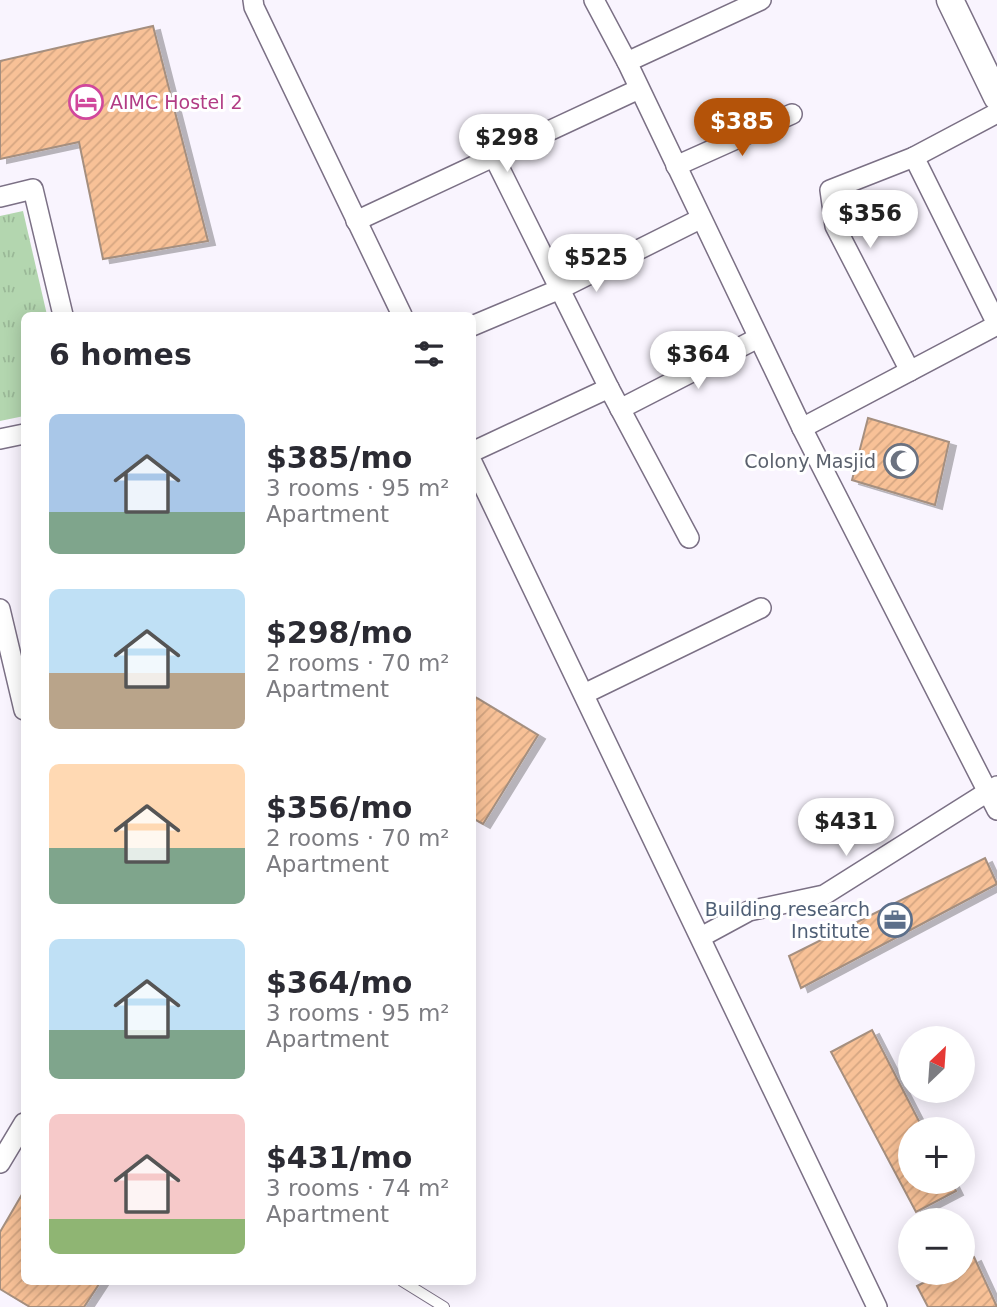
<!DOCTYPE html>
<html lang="en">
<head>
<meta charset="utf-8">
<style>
	body { margin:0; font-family:"DejaVu Sans",sans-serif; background:#f2f2f3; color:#2b2b33; height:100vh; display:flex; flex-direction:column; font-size:26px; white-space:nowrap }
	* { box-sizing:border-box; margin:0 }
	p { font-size:23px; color:#7c7c81 }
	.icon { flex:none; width:38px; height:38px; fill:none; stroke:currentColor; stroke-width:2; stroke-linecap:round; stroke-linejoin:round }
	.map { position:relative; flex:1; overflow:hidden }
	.side { position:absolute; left:21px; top:312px; width:455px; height:973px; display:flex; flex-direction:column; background:#fff; border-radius:10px; box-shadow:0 4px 18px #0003 }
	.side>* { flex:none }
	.needle { width:46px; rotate:25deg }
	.tools { position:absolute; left:898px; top:1026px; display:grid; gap:14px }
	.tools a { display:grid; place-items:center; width:77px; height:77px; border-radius:50%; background:#fff; box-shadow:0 4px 18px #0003; font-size:35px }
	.price { position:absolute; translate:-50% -60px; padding:0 16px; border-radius:24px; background:#fff; color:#222; font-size:23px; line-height:46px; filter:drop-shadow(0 2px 4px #0008) }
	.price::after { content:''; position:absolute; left:50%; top:42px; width:21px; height:16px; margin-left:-10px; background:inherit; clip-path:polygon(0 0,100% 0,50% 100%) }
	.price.current { background:#b45309; color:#fff }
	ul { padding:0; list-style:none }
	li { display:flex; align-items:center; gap:21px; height:175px; padding:0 28px }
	li span { display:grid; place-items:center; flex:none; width:196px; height:140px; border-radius:10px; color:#555 }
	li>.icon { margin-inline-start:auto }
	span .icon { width:84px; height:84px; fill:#fffc; stroke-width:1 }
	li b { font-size:30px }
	h2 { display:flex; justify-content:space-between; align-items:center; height:84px; padding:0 28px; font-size:30px }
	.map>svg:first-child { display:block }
	.grass { fill:url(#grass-tufts) }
	.building { fill:url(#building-hatch); stroke:#a58f7f; stroke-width:2; filter:url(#shadow) }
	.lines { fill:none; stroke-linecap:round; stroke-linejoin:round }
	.lane-casing { stroke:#7b7085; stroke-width:12 }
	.street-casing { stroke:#7b7085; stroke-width:22 }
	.secondary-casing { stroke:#7b7085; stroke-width:29 }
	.lane { stroke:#fff; stroke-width:10 }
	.street { stroke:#fff; stroke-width:19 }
	.secondary { stroke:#fff; stroke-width:26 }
	.labels { text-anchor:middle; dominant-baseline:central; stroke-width:6; stroke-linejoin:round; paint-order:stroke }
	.hotel-label { font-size:19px; fill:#b23c85; stroke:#fff; text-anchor:start }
	.worship-label { font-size:19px; fill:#5b616d; stroke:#fff; text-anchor:end }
	.service-label { font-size:19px; fill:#4e5e75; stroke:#fff; text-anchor:end }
</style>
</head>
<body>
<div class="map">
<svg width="997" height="1307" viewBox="0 0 997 1307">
	<defs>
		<pattern id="grass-tufts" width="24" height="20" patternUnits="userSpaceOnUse" patternTransform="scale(1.75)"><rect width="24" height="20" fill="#b3d6af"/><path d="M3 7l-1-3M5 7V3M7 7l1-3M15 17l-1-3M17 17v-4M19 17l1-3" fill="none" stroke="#9ab897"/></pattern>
		<pattern id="building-hatch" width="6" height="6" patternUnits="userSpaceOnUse" patternTransform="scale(1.75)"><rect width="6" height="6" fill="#f8c197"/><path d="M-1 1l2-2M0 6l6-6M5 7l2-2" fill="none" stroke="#d5a682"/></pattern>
		<filter id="shadow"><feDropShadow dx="7" dy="4" stdDeviation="0" flood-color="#0004"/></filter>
	</defs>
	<rect width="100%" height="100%" fill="#f9f4fe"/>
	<!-- grass -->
	<polygon class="grass" points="23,211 47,315 24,315 24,416 0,421 0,216"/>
	<!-- building -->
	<g class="building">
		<polygon points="153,26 208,241 103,259 79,142 0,159 0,61"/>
		<polygon points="868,418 949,442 935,505 852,480"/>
		<polygon points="472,695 538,735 483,824 472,818"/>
		<polygon points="985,858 997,884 801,988 789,956"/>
		<polygon points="872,1030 923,1129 910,1129 910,1181 951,1181 956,1191 916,1212 831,1052"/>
		<polygon points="24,1191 24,1281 101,1281 84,1307 30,1307 0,1289 0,1232"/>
		<polygon points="974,1257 997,1307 928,1307 917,1286 944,1272 962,1272 962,1263"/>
	</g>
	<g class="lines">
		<!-- lane casing -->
		<g class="lane-casing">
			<polyline id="lane" points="402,1281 444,1307"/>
		</g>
		<!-- street casing -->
		<g class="street-casing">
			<g id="street">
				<polyline points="253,0 254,7 402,315"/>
				<polyline points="594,0 627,62 802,428 997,810"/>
				<polyline points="627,62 761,0"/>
				<polyline points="997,113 914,157 997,324"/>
				<polyline points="494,157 609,388 689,538"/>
				<polyline points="676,166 792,114"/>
				<polyline points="0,197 33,189 63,315"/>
				<polyline points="356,221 639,89"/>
				<polyline points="472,326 560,289 700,219"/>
				<polyline points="910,371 835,226 830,190 914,157"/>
				<polyline points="620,409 758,338"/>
				<polyline points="802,428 997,325"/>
				<polyline points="0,439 24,434"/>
				<polyline points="472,452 609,388"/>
				<polyline points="472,462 877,1307"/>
				<polyline points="0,609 24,710"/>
				<polyline points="584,694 761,608"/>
				<polyline points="701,937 749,911 824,895 997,786"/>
				<polyline points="0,1163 24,1123"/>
			</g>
		</g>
		<!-- secondary casing -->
		<g class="secondary-casing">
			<polyline id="secondary" points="950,0 997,97"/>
		</g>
		<!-- lane -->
		<use href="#lane" class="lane"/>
		<!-- street -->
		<use href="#street" class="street"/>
		<!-- secondary -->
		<use href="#secondary" class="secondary"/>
	</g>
	<!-- icons -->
	<defs>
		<g id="hotel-ring" transform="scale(1.75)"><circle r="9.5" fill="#fff" stroke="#d1479c" stroke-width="1.5"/><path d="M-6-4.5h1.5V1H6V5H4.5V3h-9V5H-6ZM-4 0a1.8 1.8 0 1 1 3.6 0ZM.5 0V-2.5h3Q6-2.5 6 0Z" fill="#d1479c"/></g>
		<g id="mosque-ring" transform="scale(1.75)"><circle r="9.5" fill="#fff" stroke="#6b7280" stroke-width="1.5"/><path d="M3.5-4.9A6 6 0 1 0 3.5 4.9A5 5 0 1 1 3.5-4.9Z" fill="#6b7280"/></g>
		<g id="office-ring" transform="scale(1.75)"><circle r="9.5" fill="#fff" stroke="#5c6f8a" stroke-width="1.5"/><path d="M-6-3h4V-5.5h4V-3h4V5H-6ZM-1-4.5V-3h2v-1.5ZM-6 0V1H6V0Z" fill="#5c6f8a"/></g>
	</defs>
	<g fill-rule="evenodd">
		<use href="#hotel-ring" x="86" y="102"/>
		<use href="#mosque-ring" x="901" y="461"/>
		<use href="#office-ring" x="895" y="920"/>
	</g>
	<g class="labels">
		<!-- hotel labels -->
		<g class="hotel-label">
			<text x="110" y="102">AIMC Hostel 2</text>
		</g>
		<!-- worship labels -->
		<g class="worship-label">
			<text x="876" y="461">Colony Masjid</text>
		</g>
		<!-- service labels -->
		<g class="service-label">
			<text x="870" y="909">Building research<tspan x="870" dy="22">Institute</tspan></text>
		</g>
	</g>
</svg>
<div class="tools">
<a><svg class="needle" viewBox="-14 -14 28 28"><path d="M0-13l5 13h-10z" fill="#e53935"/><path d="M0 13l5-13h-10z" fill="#7c7c81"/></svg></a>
<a>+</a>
<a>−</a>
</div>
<b class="price current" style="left:742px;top:158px">$385</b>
<b class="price" style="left:507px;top:174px">$298</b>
<b class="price" style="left:870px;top:250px">$356</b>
<b class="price" style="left:596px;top:294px">$525</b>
<b class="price" style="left:698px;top:391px">$364</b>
<b class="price" style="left:846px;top:858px">$431</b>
<section class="side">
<h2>6 homes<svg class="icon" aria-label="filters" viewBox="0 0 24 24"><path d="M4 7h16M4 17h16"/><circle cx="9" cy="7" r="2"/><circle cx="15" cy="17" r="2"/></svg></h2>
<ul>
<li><span style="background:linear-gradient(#a9c7e8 70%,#7fa58c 0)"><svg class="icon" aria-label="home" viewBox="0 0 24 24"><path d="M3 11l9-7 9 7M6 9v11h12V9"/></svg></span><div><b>$385/mo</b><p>3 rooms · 95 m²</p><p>Apartment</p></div></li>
<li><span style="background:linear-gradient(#bfe0f5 60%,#b9a48a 0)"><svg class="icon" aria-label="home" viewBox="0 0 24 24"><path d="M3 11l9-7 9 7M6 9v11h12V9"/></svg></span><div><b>$298/mo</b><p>2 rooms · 70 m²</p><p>Apartment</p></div></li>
<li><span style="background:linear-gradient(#ffd9b3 60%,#7fa58c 0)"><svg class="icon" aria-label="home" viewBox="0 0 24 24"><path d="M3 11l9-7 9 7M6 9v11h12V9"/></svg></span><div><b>$356/mo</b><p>2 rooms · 70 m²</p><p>Apartment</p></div></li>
<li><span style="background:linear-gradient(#bfe0f5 65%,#7fa58c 0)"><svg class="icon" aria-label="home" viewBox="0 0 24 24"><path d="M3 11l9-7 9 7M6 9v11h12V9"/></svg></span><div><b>$364/mo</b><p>3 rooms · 95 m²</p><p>Apartment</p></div></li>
<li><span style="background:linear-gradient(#f6c9c9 75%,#8fb573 0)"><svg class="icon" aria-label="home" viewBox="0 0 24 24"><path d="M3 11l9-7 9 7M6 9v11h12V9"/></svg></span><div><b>$431/mo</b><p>3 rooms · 74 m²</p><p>Apartment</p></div></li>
</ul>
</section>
</div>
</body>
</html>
